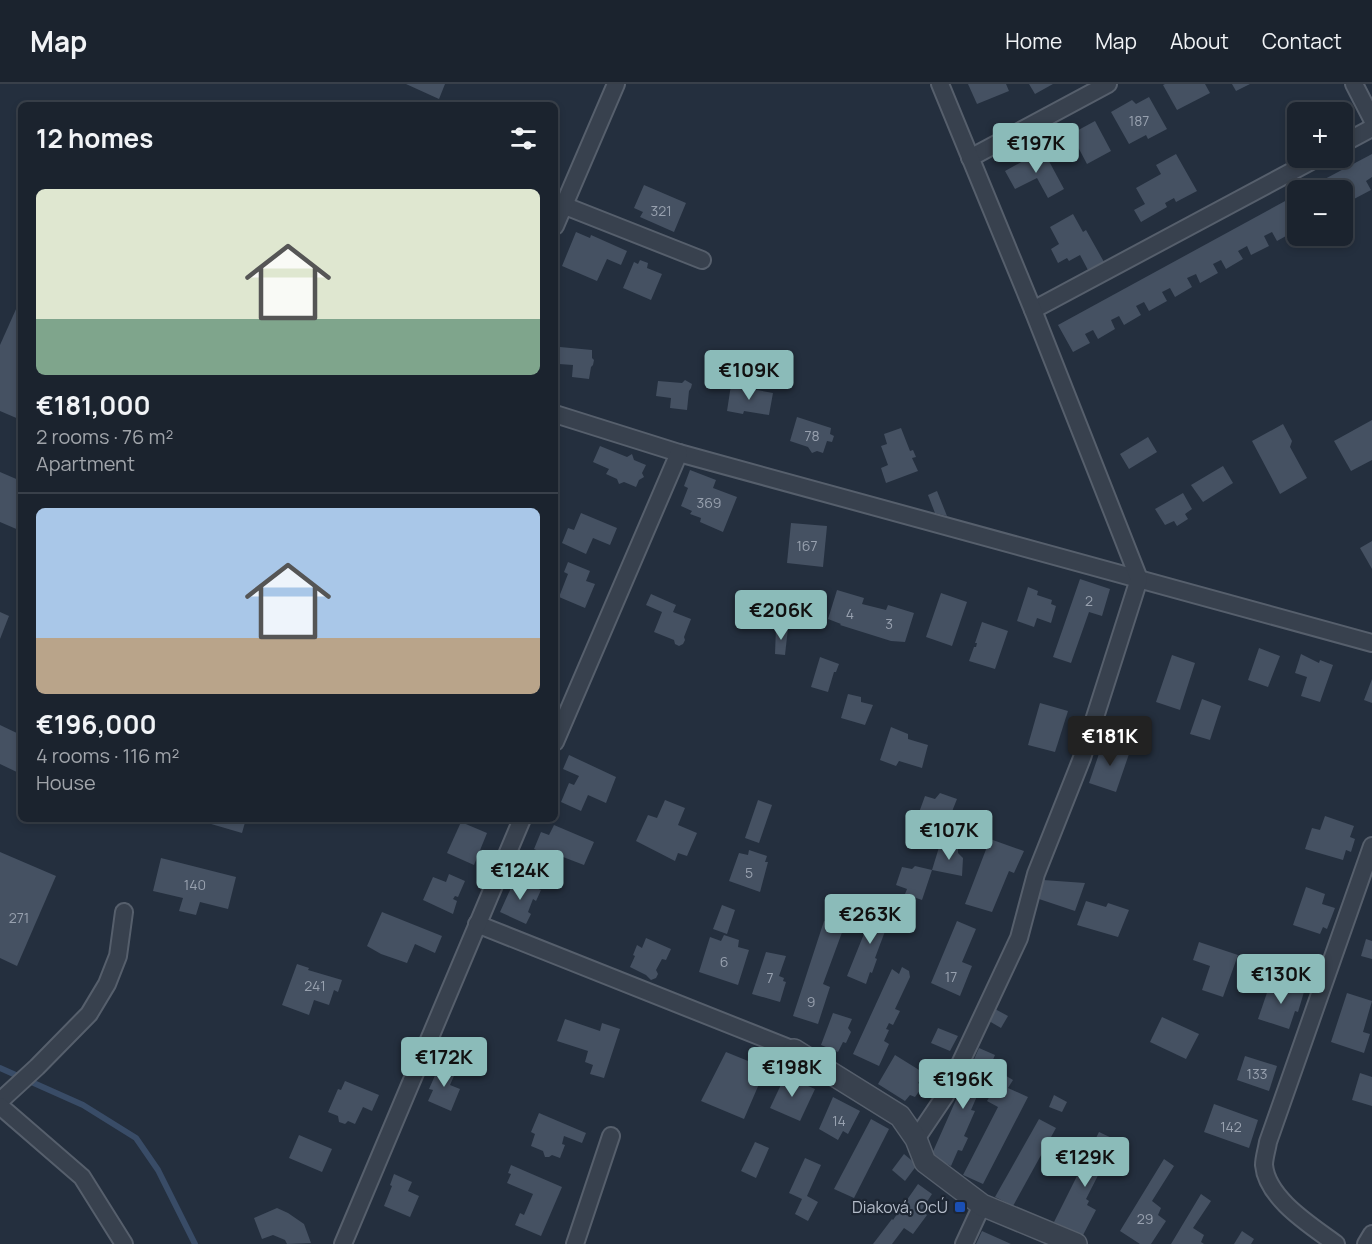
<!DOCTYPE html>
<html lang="en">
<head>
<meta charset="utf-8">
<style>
	body { margin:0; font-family:Manrope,sans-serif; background:#242b36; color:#f1f3f6; height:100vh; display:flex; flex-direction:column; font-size:22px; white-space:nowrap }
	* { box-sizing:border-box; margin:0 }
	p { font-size:20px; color:#a0a4aa }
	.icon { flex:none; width:33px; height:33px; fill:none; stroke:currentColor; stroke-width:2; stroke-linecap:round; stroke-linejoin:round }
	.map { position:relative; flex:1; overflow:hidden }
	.details { position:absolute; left:18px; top:18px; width:540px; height:720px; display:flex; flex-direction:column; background:#1b232e; border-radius:9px; box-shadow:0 3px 9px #0003,0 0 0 2px #39404a }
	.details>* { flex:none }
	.buttons { position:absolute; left:1287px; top:18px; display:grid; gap:12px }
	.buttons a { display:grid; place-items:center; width:66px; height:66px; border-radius:9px; background:#1b232e; box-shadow:0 3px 9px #0003,0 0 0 2px #39404a; font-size:30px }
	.price { position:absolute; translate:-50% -51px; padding:0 14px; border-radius:6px; background:#8bbbb9; color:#111; font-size:20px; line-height:39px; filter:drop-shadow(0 2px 3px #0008) }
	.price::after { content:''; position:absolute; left:50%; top:36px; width:18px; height:14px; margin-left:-9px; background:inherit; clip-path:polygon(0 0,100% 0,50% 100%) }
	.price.selected { background:#222; color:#fff }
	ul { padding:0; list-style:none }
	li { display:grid; align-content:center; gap:12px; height:318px; padding:0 18px }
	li+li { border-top:2px solid #39404a }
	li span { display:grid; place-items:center; height:186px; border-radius:9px; color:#555 }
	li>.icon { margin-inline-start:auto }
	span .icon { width:108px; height:108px; fill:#fffc; stroke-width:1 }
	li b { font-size:26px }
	h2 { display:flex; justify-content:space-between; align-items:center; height:72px; padding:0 18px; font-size:26px }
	header { display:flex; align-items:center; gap:36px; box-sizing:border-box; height:84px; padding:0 30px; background:#1b232e; border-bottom:2px solid #39404a }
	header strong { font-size:28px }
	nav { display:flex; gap:33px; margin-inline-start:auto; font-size:21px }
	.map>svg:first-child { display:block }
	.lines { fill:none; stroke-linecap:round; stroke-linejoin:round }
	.stream { stroke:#394c67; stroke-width:6 }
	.building { fill:#455162 }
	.minor-casing { stroke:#565f6c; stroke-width:20 }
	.tertiary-casing { stroke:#565f6c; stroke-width:24 }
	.minor { stroke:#38414e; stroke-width:16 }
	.tertiary { stroke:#38414e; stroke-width:21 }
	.transit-dot { fill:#1a4fb4; stroke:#1d2633; stroke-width:2 }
	.labels { text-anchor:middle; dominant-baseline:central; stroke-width:4.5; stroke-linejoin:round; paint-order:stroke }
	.number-label { font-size:14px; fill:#98a1af }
	.poi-label { font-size:16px; fill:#b4bcc9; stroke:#1d2633; text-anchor:end }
</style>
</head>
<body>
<header>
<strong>Map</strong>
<nav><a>Home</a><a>Map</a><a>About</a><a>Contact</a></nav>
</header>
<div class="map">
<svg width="1372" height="1160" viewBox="0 0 1372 1160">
	<rect width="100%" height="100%" fill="#242f3e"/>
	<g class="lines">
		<!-- stream -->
		<polyline class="stream" points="0,984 83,1021 136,1054 158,1086 195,1160"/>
	</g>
	<!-- building -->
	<g class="building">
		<polygon points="406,0 445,0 439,15"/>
		<polygon points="968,0 1006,0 1009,7 977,20"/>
		<polygon points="1029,0 1053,0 1035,10"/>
		<polygon points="1165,0 1205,0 1210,9 1177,26 1163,1"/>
		<polygon points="1232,0 1250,0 1236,7"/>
		<polygon points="1149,13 1167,45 1148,55 1146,51 1129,60 1111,28 1132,16 1136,20"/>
		<polygon points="1095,37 1111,67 1087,80 1071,50"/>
		<polygon points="1043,66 1064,105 1048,114 1037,94 1015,105 1005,87"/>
		<polygon points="1176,70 1197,107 1176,118 1174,114 1165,119 1167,123 1141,138 1134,126 1145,120 1136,104 1161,90 1156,81"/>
		<polygon points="1372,70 1372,93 1366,97 1371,106 1354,115 1349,106 1342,110 1342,106 1304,106"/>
		<polygon points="644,101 686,119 674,148 640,133 643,128 634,124"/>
		<polygon points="1298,110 1298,134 1290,139 1295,147 1277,157 1272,148 1264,152 1269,162 1251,171 1247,162 1238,167 1243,175 1226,185 1221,176 1213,180 1218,189 1200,199 1196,190 1187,194 1192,203 1175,213 1170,204 1162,208 1167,217 1149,227 1144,218 1136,222 1141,231 1124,241 1119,232 1111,236 1115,245 1098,255 1093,246 1085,250 1090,259 1073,268 1058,241"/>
		<polygon points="1073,130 1083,148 1086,146 1104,178 1088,186 1080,171 1069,177 1067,174 1058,179 1051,165 1059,160 1050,143"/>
		<polygon points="576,148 590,154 591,151 627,167 621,181 607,175 597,197 562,182"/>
		<polygon points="640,176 648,179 647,184 662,190 651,216 623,204 634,178 638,180"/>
		<polygon points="21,214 21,336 0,327 0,261"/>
		<polygon points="560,263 592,266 592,274 594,276 593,281 591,283 589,295 572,293 573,281 559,280"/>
		<polygon points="685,296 692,300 691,304 689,307 687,326 670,324 671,314 656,312 658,297 682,299"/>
		<polygon points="731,301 773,309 769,331 744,327 743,330 727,327"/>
		<polygon points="797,333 831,344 830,350 834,352 832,358 827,357 823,369 817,367 812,369 808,363 790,357"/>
		<polygon points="1372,336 1372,376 1351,387 1334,357"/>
		<polygon points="1283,340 1292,357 1290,363 1307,394 1280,410 1252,357"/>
		<polygon points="901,344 910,367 913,366 916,373 912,374 918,387 886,399 881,384 888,381 881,362 887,360 884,350"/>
		<polygon points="1148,353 1157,368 1129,385 1120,370"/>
		<polygon points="600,362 627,373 632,370 634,376 646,381 642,389 644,393 639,396 636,403 624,398 619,400 617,395 606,390 609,385 593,378"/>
		<polygon points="1223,382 1233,399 1203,418 1191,401"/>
		<polygon points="690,386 716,396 713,404 737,413 723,448 700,438 701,434 690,430 692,427 681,422 688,404 684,402"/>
		<polygon points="0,388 21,397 21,447 0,438"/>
		<polygon points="937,407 947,432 935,429 928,411"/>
		<polygon points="1183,409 1192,425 1185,430 1188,435 1177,442 1174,437 1165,441 1155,425"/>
		<polygon points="581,429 617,444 610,461 593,454 586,470 562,459 568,444 574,446"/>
		<polygon points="791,439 827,442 823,483 787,479"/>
		<polygon points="1372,457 1372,485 1360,464"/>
		<polygon points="568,478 590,487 586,497 595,500 585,524 559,513 568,490 564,488"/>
		<polygon points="1080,495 1110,505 1102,532 1089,528 1071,579 1053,573"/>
		<polygon points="1028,503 1038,507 1037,511 1052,516 1051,520 1056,522 1051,539 1037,534 1034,543 1017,537"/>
		<polygon points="837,506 864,514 862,520 886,526 888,521 914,529 905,558 891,557 840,541 841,540 828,535"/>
		<polygon points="941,509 967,518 952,562 926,553"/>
		<polygon points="651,510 676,521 673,528 691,535 684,553 685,556 683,560 679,562 675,560 674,556 654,548 662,528 646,521"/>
		<polygon points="0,528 9,532 0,555"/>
		<polygon points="982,538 1008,547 995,585 969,577 974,563 976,563 977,559 975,559"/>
		<polygon points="776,543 788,544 785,571 775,570"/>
		<polygon points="1259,564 1280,572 1268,603 1248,596"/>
		<polygon points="1301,570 1319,579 1320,576 1333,581 1320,618 1301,612 1307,593 1295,589"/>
		<polygon points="1172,571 1195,579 1180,626 1156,618"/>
		<polygon points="820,573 839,580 836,588 834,588 828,608 811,603"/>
		<polygon points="1372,595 1372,619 1364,616"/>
		<polygon points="848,610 861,613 861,618 873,621 865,641 841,634"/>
		<polygon points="1202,615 1221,622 1210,656 1190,650"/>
		<polygon points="1040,619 1068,627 1055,668 1028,661"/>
		<polygon points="0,641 21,651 21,690 0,680"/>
		<polygon points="891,643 908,650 908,655 928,661 922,684 899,677 896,682 880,676"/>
		<polygon points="1103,658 1130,667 1116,708 1089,699"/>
		<polygon points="569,671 616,693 606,719 588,711 581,727 561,718 569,699 574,701 579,692 563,685"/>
		<polygon points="940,709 957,715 943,750 929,744 931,738 917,734 925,712 935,715"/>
		<polygon points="665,716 685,724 678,741 697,749 687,772 678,769 675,777 636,757 648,731 657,734"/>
		<polygon points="758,716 772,721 759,759 745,754"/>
		<polygon points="1325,732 1354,742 1350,753 1355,755 1351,768 1346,766 1343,776 1305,765 1312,744 1320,746"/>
		<polygon points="194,735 246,735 242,749"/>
		<polygon points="461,738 487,749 474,781 447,769"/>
		<polygon points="554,741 594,758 584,781 563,773 559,781 541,773 543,769 534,765 541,748 549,751"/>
		<polygon points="990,755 1024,767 1014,789 1009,787 992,828 965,820"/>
		<polygon points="940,760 958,764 958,769 963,774 962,792 932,786"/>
		<polygon points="749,766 767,772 765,778 768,778 760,808 729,797 739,769 748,771"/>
		<polygon points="0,768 56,792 17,882 0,874"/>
		<polygon points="161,774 236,793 228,825 200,818 196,831 179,827 183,814 153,807"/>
		<polygon points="915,782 932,786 922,816 905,810 907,805 896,801 902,783 912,785"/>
		<polygon points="449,790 465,797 458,813 455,812 453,815 457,817 453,830 423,816 433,793 446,798"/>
		<polygon points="515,795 541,806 536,817 533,815 528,828 531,830 526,840 500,828"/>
		<polygon points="1043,796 1085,799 1075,827 1036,814"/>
		<polygon points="1306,803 1325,810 1322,820 1335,824 1327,845 1323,843 1320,850 1293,841"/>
		<polygon points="1086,817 1106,823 1108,819 1129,826 1118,853 1077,841"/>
		<polygon points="876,820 893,826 875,874 877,875 872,889 870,888 866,900 847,892"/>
		<polygon points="722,821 735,826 727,850 713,845"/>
		<polygon points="382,828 442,852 435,869 415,860 407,879 381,870 367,862"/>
		<polygon points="824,837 844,843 823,900 830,903 818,940 793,932"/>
		<polygon points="957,837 976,845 962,878 972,882 960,912 931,899"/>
		<polygon points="724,851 739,856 738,863 749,866 738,901 699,888 710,853 721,857"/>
		<polygon points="646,854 671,865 666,876 662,875 656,886 658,890 656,894 651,896 646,891 630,883 635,872 633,871 637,861 642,864"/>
		<polygon points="1366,855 1372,857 1372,875 1361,872"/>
		<polygon points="1199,858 1238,871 1223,913 1202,906 1210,882 1193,876"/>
		<polygon points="766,868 786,872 779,892 784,894 783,897 786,898 780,918 752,910"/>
		<polygon points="297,880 309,884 308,886 342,896 338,908 334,906 329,921 314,916 309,931 282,921"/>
		<polygon points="902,883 909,887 910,893 895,925 900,927 893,941 889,939 886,945 889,946 884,957 889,960 879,982 853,970 892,885 899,890"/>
		<polygon points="1271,897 1304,908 1298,928 1295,927 1289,945 1258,935"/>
		<polygon points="1347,909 1372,917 1363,948 1370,950 1364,969 1331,958"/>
		<polygon points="995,925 1008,932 1001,944 989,937"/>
		<polygon points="833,929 852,935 848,944 851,948 846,959 843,958 838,968 821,961"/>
		<polygon points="1162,933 1199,950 1186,975 1150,958"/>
		<polygon points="565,935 600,947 602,939 620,945 604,994 590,990 593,981 585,978 588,967 557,957"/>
		<polygon points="938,944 958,952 950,967 931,959"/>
		<polygon points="979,964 995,971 971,1026 975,1027 964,1052 968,1054 962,1067 958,1066 951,1082 931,1072"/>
		<polygon points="726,968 758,981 751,996 759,1000 744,1035 701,1017"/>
		<polygon points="895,971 924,989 918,999 923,1002 915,1013 910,1011 905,1017 878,1000"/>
		<polygon points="1245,972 1277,982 1269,1007 1237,996"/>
		<polygon points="441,978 457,985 450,1001 460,1005 451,1027 428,1017 433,1006 429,1005"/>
		<polygon points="1360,989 1372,993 1372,1022 1352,1016"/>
		<polygon points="1003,990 1013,996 1008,1004 1028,1013 983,1100 963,1091 998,1023 987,1017"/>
		<polygon points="785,992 815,1005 800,1037 770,1024"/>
		<polygon points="345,997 379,1011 372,1027 363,1023 355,1040 348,1037 345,1040 339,1038 338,1032 328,1028 338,1005 341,1006"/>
		<polygon points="1054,1011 1067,1018 1062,1028 1049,1023"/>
		<polygon points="833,1013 860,1027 848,1050 843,1047 838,1056 819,1045"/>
		<polygon points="1214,1020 1258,1036 1249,1064 1204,1048"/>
		<polygon points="539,1029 586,1049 582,1059 564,1052 562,1060 565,1061 560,1074 552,1071 549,1073 545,1073 543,1067 531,1062 535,1050 531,1048"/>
		<polygon points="871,1035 889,1045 854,1114 834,1105"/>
		<polygon points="1039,1035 1056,1044 1013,1122 995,1113"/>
		<polygon points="1099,1048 1116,1056 1086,1115 1089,1117 1087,1121 1096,1126 1082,1153 1054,1138"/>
		<polygon points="299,1051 332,1065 322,1088 289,1074"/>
		<polygon points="755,1058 769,1064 756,1094 741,1087"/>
		<polygon points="904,1070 917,1081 905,1097 892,1086"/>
		<polygon points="805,1074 821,1081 807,1112 818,1118 808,1137 795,1130 802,1115 789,1109"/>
		<polygon points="1164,1075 1174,1082 1152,1117 1161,1124 1158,1131 1166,1137 1151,1160 1140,1160 1120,1147"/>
		<polygon points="511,1081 562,1103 541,1152 515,1141 520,1129 524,1131 533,1110 507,1099 511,1090 508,1089"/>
		<polygon points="394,1090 412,1098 408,1107 419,1112 410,1133 384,1122 392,1102 390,1101"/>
		<polygon points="918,1100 932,1110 921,1127 927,1131 913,1150 904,1144 892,1160 873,1160 892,1135 893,1136"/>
		<polygon points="1201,1110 1211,1117 1193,1144 1204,1151 1201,1158 1204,1160 1171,1160"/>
		<polygon points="277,1124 288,1129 304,1140 311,1159 287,1160 285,1156 273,1151 262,1155 254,1134"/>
		<polygon points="982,1147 1011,1160 976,1160"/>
		<polygon points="1242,1147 1254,1155 1251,1160 1234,1160"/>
	</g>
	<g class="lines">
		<!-- minor casing -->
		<g class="minor-casing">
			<g id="minor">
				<polyline points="1354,0 1372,35"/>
				<polyline points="1342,60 1372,44"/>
				<polyline points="970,74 1108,0"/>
				<polyline points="555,118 702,176"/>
				<polyline points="555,142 616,0"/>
				<polyline points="1033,226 1317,74"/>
				<polyline points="555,330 679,369 1372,559"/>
				<polyline points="555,658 679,369"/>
				<polyline points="477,840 794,966"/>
				<polyline points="0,1017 37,983 89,930 107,900 118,872 124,828"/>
				<polyline points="0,1022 82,1093 124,1160"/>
				<polyline points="916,1055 945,1012 1019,854 1036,790 1082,674 1139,495 1033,226 940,0"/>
				<polyline points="343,1160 522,735"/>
				<polyline points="575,1160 611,1052"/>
				<polyline points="964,1160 982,1121"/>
				<path d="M1336,1160C1312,1142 1267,1115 1264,1081C1264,1074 1267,1065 1268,1058L1372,762"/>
				<polyline points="1366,1160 1372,1150"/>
			</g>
		</g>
		<!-- tertiary casing -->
		<g class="tertiary-casing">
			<polyline id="tertiary" points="794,966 900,1032 916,1055 925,1078 982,1121 1076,1160"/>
		</g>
		<!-- minor -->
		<use href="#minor" class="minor"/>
		<!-- tertiary -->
		<use href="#tertiary" class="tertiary"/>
	</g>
	<!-- markers -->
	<rect class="transit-dot" x="954" y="1117" width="12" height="12" rx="3"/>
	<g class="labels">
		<!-- number labels -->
		<g class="number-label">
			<text x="1139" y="36">187</text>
			<text x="661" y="126">321</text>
			<text x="812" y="351">78</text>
			<text x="709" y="418">369</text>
			<text x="807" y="461">167</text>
			<text x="1089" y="516">2</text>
			<text x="850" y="529">4</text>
			<text x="889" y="539">3</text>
			<text x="749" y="788">5</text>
			<text x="195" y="800">140</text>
			<text x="19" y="833">271</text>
			<text x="724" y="877">6</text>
			<text x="951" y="892">17</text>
			<text x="770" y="893">7</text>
			<text x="315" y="901">241</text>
			<text x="811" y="917">9</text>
			<text x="1257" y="989">133</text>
			<text x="839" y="1036">14</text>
			<text x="1231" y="1042">142</text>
			<text x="1145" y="1134">29</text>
		</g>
		<!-- poi labels -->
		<g class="poi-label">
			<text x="948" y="1123">Diaková, OcÚ</text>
		</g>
	</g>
</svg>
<div class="buttons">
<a>+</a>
<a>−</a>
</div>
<b class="price" style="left:1036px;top:90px">€197K</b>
<b class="price" style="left:749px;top:317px">€109K</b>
<b class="price" style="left:781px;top:557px">€206K</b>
<b class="price selected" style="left:1110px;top:683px">€181K</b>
<b class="price" style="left:949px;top:777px">€107K</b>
<b class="price" style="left:520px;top:817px">€124K</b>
<b class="price" style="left:870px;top:861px">€263K</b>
<b class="price" style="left:1281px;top:921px">€130K</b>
<b class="price" style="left:444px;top:1004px">€172K</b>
<b class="price" style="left:792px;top:1014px">€198K</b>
<b class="price" style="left:963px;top:1026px">€196K</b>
<b class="price" style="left:1085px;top:1104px">€129K</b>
<section class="details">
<h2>12 homes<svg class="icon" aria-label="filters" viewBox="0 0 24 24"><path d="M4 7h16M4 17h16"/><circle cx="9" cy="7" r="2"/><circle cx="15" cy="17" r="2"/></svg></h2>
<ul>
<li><span style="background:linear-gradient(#dfe7d0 70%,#7fa58c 0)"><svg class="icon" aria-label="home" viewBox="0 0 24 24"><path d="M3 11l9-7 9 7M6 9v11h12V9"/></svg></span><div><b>€181,000</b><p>2 rooms · 76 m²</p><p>Apartment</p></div></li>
<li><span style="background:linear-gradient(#a9c7e8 70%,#b9a48a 0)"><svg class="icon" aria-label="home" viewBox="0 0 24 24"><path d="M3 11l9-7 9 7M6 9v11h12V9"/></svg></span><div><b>€196,000</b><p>4 rooms · 116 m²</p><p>House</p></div></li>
</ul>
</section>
</div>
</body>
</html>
